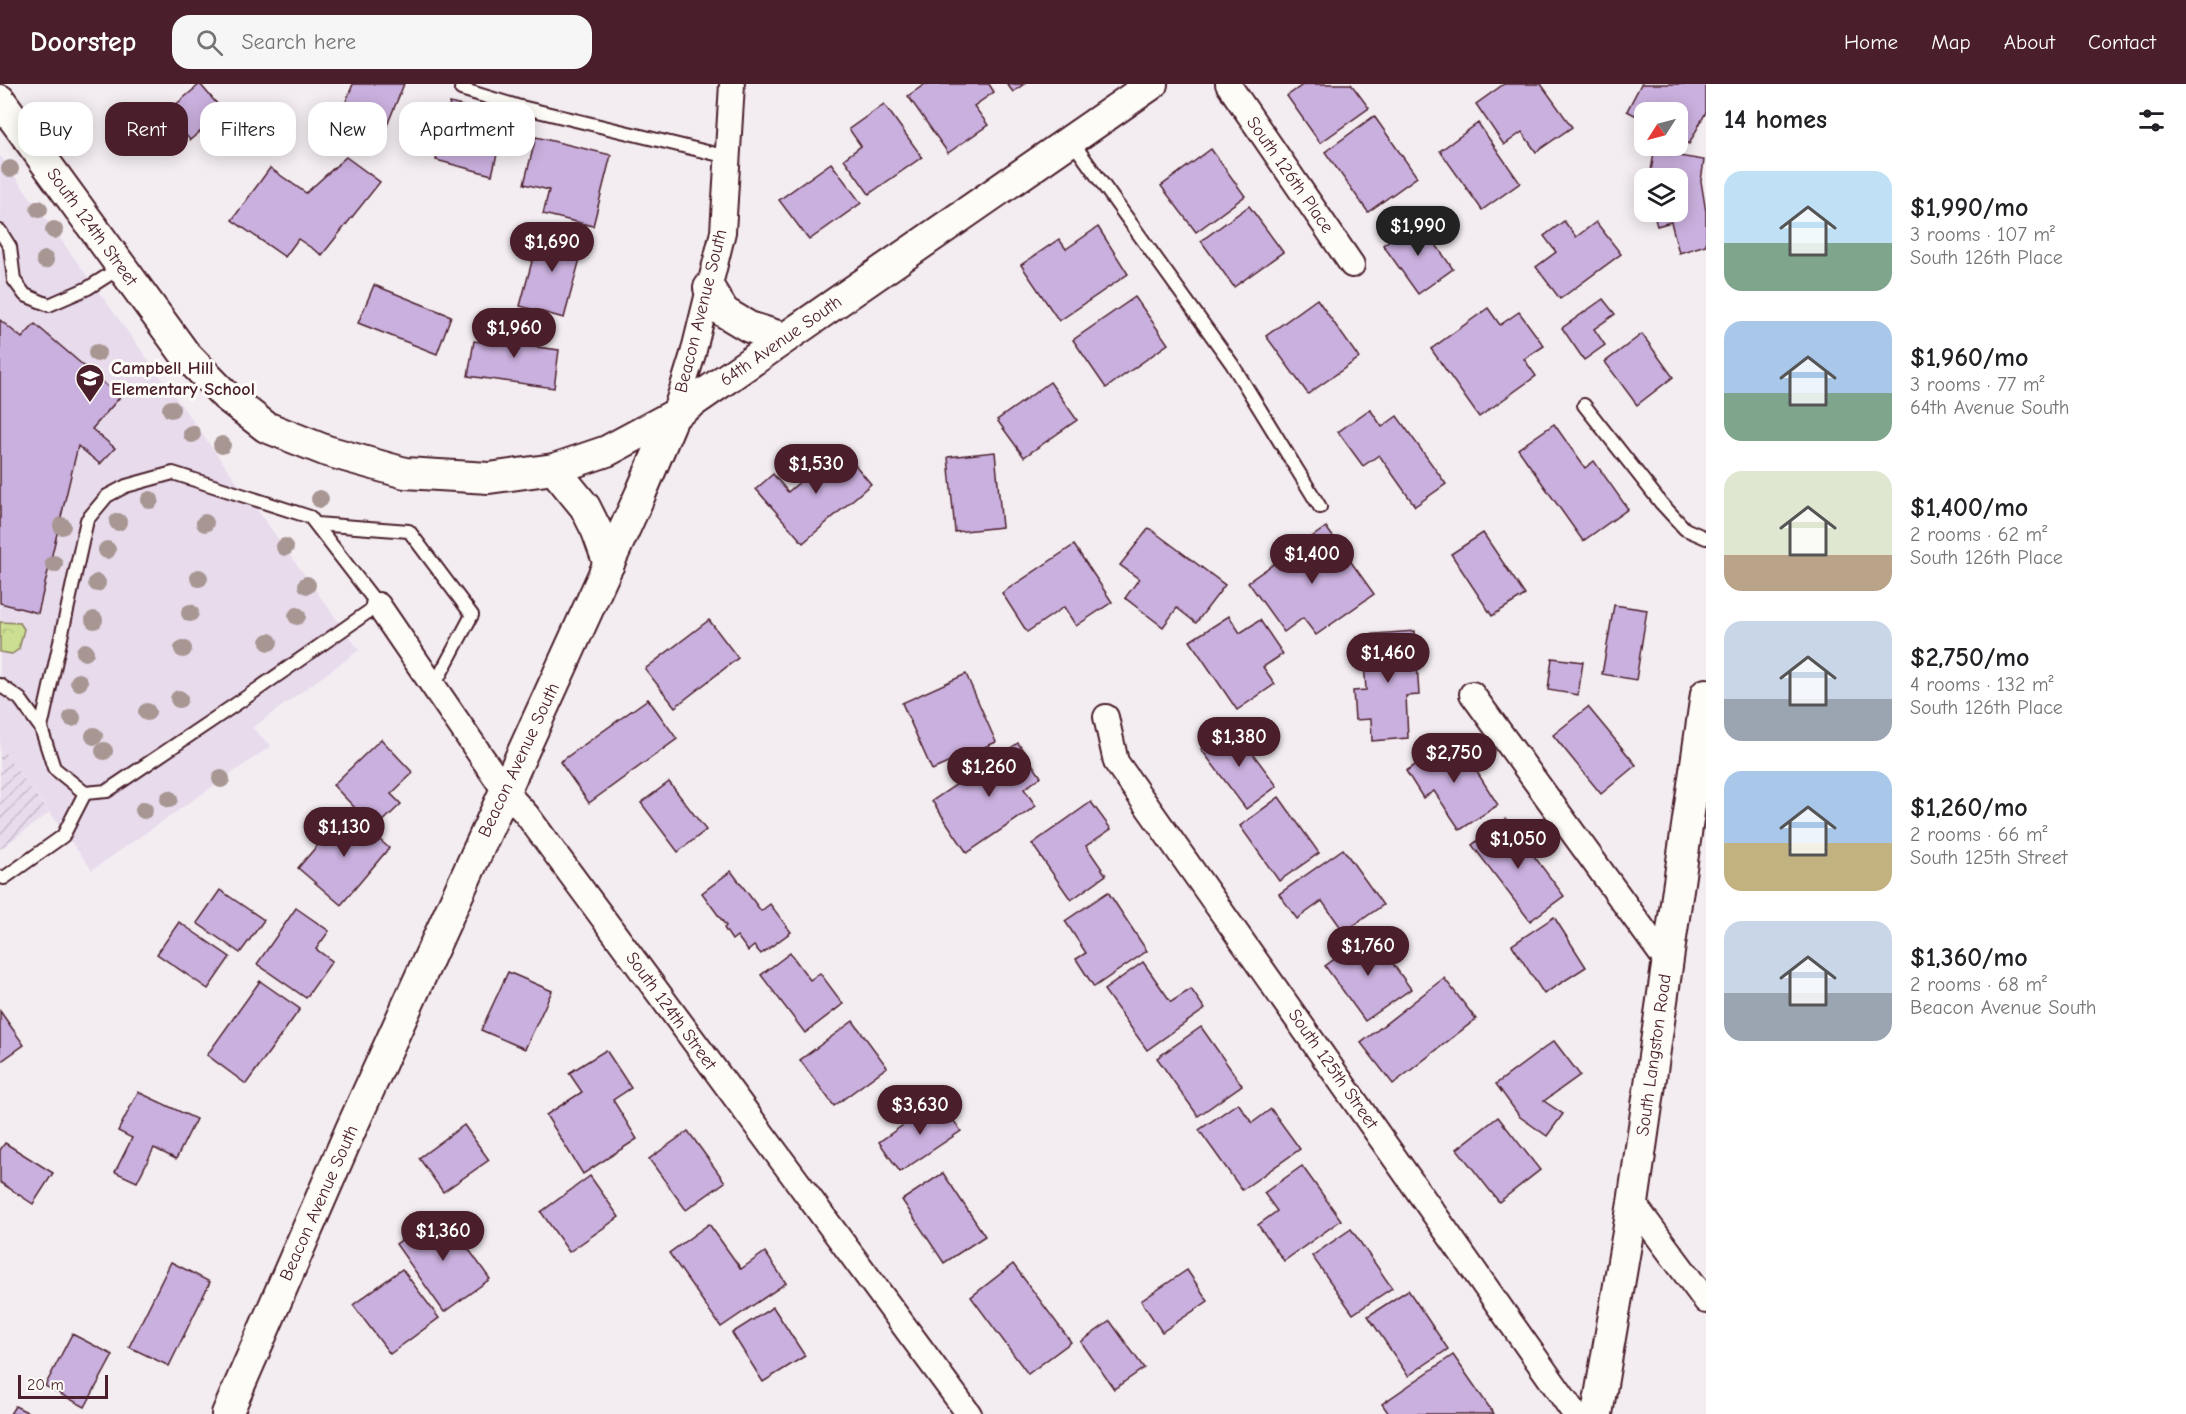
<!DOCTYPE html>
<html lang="en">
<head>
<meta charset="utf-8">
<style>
	body { margin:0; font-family:"Comic Neue",sans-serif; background:#f6f6f6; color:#202124; height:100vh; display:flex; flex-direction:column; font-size:22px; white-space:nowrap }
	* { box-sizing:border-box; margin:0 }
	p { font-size:20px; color:#757577 }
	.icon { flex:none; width:33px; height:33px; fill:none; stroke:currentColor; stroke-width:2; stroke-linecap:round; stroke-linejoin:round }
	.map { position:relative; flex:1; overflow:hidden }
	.sheet { display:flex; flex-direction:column; background:#fff; width:480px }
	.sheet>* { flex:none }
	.hud { position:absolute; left:18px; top:18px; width:570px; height:54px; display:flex; gap:12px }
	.needle { width:39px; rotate:234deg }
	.buttons { position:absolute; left:1634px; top:18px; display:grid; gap:12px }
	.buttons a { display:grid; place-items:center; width:54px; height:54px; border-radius:12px; background:#fff; box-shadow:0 3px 15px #0003; font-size:30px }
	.scale { position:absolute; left:18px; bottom:15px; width:90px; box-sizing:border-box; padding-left:6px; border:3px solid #4a1f2b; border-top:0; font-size:16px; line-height:21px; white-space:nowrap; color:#4a1f2b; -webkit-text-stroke:4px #fdfcf7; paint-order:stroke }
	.price { position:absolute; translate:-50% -51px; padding:0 14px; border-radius:21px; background:#4a1f2b; color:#fff; font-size:20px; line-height:39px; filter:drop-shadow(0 2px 3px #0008) }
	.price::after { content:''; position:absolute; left:50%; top:36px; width:18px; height:14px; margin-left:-9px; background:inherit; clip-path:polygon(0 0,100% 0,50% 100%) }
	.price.current { background:#222; color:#fff }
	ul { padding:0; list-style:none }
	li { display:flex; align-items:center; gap:18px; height:150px; padding:0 18px }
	li span { display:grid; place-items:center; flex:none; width:168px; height:120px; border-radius:18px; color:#555 }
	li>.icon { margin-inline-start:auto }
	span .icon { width:72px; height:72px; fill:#fffc; stroke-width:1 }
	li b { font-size:26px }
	h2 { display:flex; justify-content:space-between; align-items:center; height:72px; padding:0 18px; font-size:26px }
	.chip { padding:0 21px; border-radius:18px; background:#fff; box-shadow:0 3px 15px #0003; font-size:21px; line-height:54px }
	.chip.current { background:#4a1f2b; color:#fff }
	header { display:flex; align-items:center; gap:36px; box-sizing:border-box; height:84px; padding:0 30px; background:#4a1f2b; color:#fff }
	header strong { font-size:28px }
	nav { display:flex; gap:33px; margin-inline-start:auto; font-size:21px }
	.search { width:420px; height:54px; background:#f6f6f6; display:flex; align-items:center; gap:15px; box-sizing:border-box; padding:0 21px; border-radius:18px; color:#757577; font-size:22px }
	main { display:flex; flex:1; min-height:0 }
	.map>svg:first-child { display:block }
	.built { fill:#e7dbec }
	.industrial { fill:url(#industrial-furrows) }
	.park { fill:url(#park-crowns); stroke:#8a7e5e; stroke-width:1.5 }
	.building { fill:#cab0de; stroke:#4a1f2b; stroke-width:1.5 }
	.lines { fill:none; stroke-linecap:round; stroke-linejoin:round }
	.service-casing { stroke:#4a1f2b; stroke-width:16 }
	.minor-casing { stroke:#4a1f2b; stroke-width:28 }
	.tertiary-casing { stroke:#4a1f2b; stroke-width:34 }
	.service { stroke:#fdfcf7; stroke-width:12 }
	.minor { stroke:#fdfcf7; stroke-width:24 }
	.tertiary { stroke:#fdfcf7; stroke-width:30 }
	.tree { fill:#a89693 }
	.labels { text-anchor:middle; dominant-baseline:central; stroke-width:6; stroke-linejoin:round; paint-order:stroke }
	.street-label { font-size:18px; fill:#4a1f2b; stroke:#fdfcf7 }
	.poi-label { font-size:18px; font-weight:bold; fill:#4a1f2b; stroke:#fdfcf7; text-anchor:start }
</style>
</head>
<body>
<header>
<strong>Doorstep</strong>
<div class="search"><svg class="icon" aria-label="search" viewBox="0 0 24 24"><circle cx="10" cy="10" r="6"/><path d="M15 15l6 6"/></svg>Search here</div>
<nav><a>Home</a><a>Map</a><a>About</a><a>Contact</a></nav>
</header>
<main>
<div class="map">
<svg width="1706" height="1330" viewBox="0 0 1706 1330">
	<defs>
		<pattern id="industrial-furrows" width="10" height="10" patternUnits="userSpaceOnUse" patternTransform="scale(1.5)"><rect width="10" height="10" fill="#e7dbec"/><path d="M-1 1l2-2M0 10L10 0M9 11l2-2" fill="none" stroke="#c8bccb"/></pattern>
		<pattern id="park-crowns" width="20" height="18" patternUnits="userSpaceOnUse" patternTransform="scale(1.5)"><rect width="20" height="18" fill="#cbde92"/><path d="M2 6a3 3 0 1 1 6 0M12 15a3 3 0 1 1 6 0" fill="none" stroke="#b0be7e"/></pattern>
	</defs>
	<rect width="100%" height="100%" fill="#f3edf2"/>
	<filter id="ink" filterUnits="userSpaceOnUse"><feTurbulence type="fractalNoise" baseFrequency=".0167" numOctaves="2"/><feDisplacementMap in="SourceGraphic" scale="12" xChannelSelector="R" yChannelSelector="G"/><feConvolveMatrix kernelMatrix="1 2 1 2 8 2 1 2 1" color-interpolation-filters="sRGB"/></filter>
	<g filter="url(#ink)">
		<!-- built -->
		<polygon class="built" points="0,72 359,566 252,644 271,662 92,786 0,662"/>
		<!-- industrial -->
		<polygon class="industrial" points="0,662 49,729 0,765"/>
		<!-- park -->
		<polygon class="park" points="0,538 20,539 24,545 19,565 12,570 0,568"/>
		<!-- building -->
		<g class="building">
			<polygon points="200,0 224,28 190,56 167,28"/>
			<polygon points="353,0 404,0 376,68 333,50"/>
			<polygon points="925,0 989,0 994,8 974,22 988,41 948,69 908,12"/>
			<polygon points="1007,0 1024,0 1013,8"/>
			<polygon points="1304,0 1351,0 1369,24 1320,59 1287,12"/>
			<polygon points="1504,0 1541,0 1572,43 1536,68 1522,48 1504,61 1476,20"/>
			<polygon points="1641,0 1706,0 1706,28 1689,60 1677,54 1677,28 1644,28 1644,36 1627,27"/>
			<polygon points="450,19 506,33 492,91 436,76"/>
			<polygon points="884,20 922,73 869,110 844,75 861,62 849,45"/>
			<polygon points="1374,32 1417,93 1368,128 1325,68"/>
			<polygon points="1478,39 1520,99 1482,126 1440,67"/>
			<polygon points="536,53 611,71 593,142 543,130 549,106 524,100"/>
			<polygon points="1211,65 1245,112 1196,148 1161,102"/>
			<polygon points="1654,68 1704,76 1701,97 1706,128 1706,161 1679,169 1671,138 1657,142 1653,128 1677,128 1677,94 1650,94"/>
			<polygon points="346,73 380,98 322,171 298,155 285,173 232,136 270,84 306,109"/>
			<polygon points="831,79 861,119 809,156 779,116"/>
			<polygon points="1249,122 1283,168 1234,203 1201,157"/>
			<polygon points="1418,135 1453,185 1418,210 1383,161"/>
			<polygon points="1564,137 1576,153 1596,138 1621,170 1560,215 1536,183 1556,168 1544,152"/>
			<polygon points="1098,143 1128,190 1059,237 1021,181 1059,155 1066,165"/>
			<polygon points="541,144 585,156 564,234 520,222"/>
			<polygon points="374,201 451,232 437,270 358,239"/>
			<polygon points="1135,213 1168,260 1106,304 1073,256"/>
			<polygon points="1317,215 1359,274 1308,310 1266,252"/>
			<polygon points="1603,215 1615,230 1594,245 1605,261 1584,276 1562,244"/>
			<polygon points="1488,224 1500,241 1519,228 1544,262 1524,275 1536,292 1479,333 1431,265"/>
			<polygon points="0,236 22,254 35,240 120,313 92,345 115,364 100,380 78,362 38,529 0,519"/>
			<polygon points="500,236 526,239 522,261 559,266 554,304 468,292 474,257 497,260"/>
			<polygon points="1642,250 1673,293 1637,321 1605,278"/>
			<polygon points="1050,298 1077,336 1024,373 997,336"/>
			<polygon points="1370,325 1382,343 1397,332 1446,400 1415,422 1379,371 1363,382 1338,348"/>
			<polygon points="1554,340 1585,384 1594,377 1628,425 1583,457 1518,365"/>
			<polygon points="840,363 871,400 803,459 756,405 773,390 788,408"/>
			<polygon points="995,368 1002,443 955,448 948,373"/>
			<polygon points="1326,443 1374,510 1316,551 1303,534 1284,548 1248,498"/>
			<polygon points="1149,444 1225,501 1196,539 1177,524 1163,543 1125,514 1139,495 1120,481"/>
			<polygon points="1483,449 1525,511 1492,532 1451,470"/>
			<polygon points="1074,461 1112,518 1076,542 1064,523 1027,548 1002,509"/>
			<polygon points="1614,521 1647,526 1636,596 1602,590"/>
			<polygon points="1229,532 1240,549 1260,536 1283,570 1263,583 1275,600 1237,626 1190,557"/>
			<polygon points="709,536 738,574 675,623 645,585"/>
			<polygon points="1415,547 1419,611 1406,612 1408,654 1372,657 1371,635 1355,636 1353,607 1366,606 1362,551"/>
			<polygon points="1552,574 1583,578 1578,611 1548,606"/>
			<polygon points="966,590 996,658 932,686 902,619"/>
			<polygon points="648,615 677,655 589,719 560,678"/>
			<polygon points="1588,623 1636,681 1601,710 1553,651"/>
			<polygon points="1232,642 1277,702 1246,725 1201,665"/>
			<polygon points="381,655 413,689 391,710 401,720 375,745 333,701"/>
			<polygon points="1456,655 1498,721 1460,746 1434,707 1423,714 1406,687"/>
			<polygon points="1018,659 1041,693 1024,705 1036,722 967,769 932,717"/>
			<polygon points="669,698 706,746 678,768 641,719"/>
			<polygon points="1279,713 1319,769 1279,797 1240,742"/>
			<polygon points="1091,718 1111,745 1086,762 1106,791 1071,816 1032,760"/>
			<polygon points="347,727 389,764 341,821 298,784"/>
			<polygon points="1506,735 1564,812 1530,837 1472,761"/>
			<polygon points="1343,765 1383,821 1344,848 1322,817 1297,835 1279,810"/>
			<polygon points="731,787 761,827 770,820 791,848 761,870 754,862 748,867 737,852 732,856 724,844 726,842 702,809"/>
			<polygon points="220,806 264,836 240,869 197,839"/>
			<polygon points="1108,808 1147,867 1094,903 1076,875 1086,869 1065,837"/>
			<polygon points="296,824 329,847 316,865 332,877 306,914 257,880"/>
			<polygon points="1554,833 1586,883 1544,910 1512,861"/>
			<polygon points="179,838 230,873 208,905 157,870"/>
			<polygon points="1371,849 1411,905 1365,937 1325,882"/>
			<polygon points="790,869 810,896 820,889 843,920 805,949 761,891"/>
			<polygon points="1143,878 1171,918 1191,905 1205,925 1147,966 1104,906"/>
			<polygon points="508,888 552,907 525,965 481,946"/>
			<polygon points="1444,894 1476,935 1393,1000 1361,959"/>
			<polygon points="260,897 300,925 246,1000 207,971"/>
			<polygon points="0,927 24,961 0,978"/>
			<polygon points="853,937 887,983 834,1022 800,976"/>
			<polygon points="1201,943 1242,1001 1198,1032 1157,974"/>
			<polygon points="1554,957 1580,991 1544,1017 1563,1030 1547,1052 1520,1033 1496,1000"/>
			<polygon points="606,966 631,1004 613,1016 637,1055 583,1090 546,1031 582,1008 569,989"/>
			<polygon points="138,1008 196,1035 176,1075 154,1064 137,1098 115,1088 132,1054 118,1047"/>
			<polygon points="939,1016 961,1047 900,1088 879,1058"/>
			<polygon points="1238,1019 1252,1039 1271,1025 1300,1065 1242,1106 1199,1046"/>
			<polygon points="1498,1033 1540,1086 1499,1118 1457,1065"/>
			<polygon points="464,1041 489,1076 443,1108 419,1074"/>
			<polygon points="688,1047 725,1098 686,1126 649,1075"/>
			<polygon points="5,1059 53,1089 33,1120 0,1098 0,1066"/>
			<polygon points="1302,1082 1341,1136 1284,1177 1258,1141 1277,1127 1264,1109"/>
			<polygon points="943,1089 985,1152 944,1179 902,1116"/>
			<polygon points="590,1092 619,1133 569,1168 541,1128"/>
			<polygon points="442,1128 490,1195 444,1228 396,1160"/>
			<polygon points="709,1140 741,1185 765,1168 786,1199 721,1243 669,1169"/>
			<polygon points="1351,1145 1392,1204 1353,1230 1312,1172"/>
			<polygon points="171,1178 210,1198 169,1282 129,1263"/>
			<polygon points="1013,1180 1071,1258 1028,1290 971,1213"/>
			<polygon points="402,1185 439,1234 390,1270 353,1221"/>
			<polygon points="1187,1186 1208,1217 1162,1248 1141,1217"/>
			<polygon points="1408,1206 1448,1265 1408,1292 1368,1232"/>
			<polygon points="773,1223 805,1272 763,1298 732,1249"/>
			<polygon points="1110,1237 1144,1284 1114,1305 1081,1258"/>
			<polygon points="72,1250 113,1271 85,1323 45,1302"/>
			<polygon points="1453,1271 1494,1330 1389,1330 1382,1320"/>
			<polygon points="15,1322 31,1330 10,1330"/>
		</g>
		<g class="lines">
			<!-- service casing -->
			<g class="service-casing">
				<g id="service">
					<polyline points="461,5 517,22 728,73"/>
					<polyline points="1071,56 1232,280 1320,423"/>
					<polyline points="0,147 10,163 14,196 25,211 49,221 88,204 121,183"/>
					<polyline points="1584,321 1661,419 1685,445 1706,454"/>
					<polygon points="173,389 310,433 378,521 245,614 107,707 85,709 54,684 41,644 87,436 107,412 126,402"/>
					<polyline points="316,440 409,447 472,531 434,602"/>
					<polyline points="0,601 20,615 41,644"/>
					<polyline points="0,793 4,794 63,752 85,709"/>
				</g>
			</g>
			<!-- minor casing -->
			<g class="minor-casing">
				<g id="minor">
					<polyline points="1228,0 1352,181"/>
					<polyline points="674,331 693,270 723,148 732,0"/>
					<polyline points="378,521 505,707 527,731 969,1330"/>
					<polyline points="1472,610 1667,878"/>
					<polyline points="1106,633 1116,678 1575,1330"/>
					<polyline points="1633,1119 1706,1217"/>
				</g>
			</g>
			<!-- tertiary casing -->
			<g class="tertiary-casing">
				<g id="tertiary">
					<polyline points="0,16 185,270 226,312 266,343 327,367 405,389 489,394 554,385 607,367 674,331 1152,0"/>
					<polyline points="709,204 724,228 749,243 784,254"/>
					<polyline points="554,385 585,423 597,447 609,480"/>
					<polyline points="227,1330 351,1045 640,411 674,331"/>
					<polyline points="1597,1330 1633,1119 1706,610"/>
				</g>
			</g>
			<!-- service -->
			<use href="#service" class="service"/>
			<!-- minor -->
			<use href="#minor" class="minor"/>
			<!-- tertiary -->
			<use href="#tertiary" class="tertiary"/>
		</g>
		<!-- trees -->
		<g class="tree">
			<circle cx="10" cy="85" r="9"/>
			<circle cx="39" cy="125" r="9"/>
			<circle cx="54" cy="146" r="9"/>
			<circle cx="45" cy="176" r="9"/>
			<circle cx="97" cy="269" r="9"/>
			<circle cx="171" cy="325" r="9"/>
			<circle cx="192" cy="350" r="9"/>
			<circle cx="222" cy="361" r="9"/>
			<circle cx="320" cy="415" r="9"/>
			<circle cx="150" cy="416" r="9"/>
			<circle cx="118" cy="438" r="9"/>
			<circle cx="205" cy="439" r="9"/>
			<circle cx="62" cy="442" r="9"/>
			<circle cx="285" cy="463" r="9"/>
			<circle cx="107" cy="466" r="9"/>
			<circle cx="54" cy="480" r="9"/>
			<circle cx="199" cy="494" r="9"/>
			<circle cx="97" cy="499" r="9"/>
			<circle cx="307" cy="501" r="9"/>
			<circle cx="190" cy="529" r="9"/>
			<circle cx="297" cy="532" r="9"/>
			<circle cx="94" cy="536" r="9"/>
			<circle cx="269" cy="558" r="9"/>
			<circle cx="183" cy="565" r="9"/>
			<circle cx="85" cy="568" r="9"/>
			<circle cx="79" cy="598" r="9"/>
			<circle cx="179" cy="615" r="9"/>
			<circle cx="147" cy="628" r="9"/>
			<circle cx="72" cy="634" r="9"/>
			<circle cx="94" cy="652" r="9"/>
			<circle cx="104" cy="667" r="9"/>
			<circle cx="221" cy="695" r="9"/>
			<circle cx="169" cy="715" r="9"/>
			<circle cx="144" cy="726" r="9"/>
		</g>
	</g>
	<!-- icons -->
	<defs>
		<g id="school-pin" transform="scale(1.5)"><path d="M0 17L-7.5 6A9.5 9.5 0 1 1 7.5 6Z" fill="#4a1f2b" stroke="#fdfcf7"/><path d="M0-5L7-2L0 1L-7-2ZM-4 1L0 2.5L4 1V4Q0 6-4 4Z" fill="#fff"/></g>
	</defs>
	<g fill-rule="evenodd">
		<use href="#school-pin" x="90" y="294"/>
	</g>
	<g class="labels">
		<!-- street labels -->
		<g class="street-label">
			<text transform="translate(1290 91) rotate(55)">South 126th Place</text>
			<text transform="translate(92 143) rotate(54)">South 124th Street</text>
			<text transform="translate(701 227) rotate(-76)">Beacon Avenue South</text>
			<text transform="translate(781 257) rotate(-35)">64th Avenue South</text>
			<text transform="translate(519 676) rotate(-65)">Beacon Avenue South</text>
			<text transform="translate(671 927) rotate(54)">South 124th Street</text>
			<text transform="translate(1654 971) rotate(-82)">South Langston Road</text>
			<text transform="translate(1333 985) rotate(55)">South 125th Street</text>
			<text transform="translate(319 1119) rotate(-66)">Beacon Avenue South</text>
		</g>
		<!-- poi labels -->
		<g class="poi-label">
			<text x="111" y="284">Campbell Hill<tspan x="111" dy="21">Elementary School</tspan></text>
		</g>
	</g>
</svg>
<div class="buttons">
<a><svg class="needle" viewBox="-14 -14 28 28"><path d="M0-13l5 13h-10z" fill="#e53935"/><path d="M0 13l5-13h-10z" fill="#757577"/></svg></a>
<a><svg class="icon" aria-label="layers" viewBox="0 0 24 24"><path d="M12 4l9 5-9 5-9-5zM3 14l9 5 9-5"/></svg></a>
</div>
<div class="scale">20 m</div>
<b class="price current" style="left:1418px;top:173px">$1,990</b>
<b class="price" style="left:552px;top:189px">$1,690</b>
<b class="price" style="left:514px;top:275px">$1,960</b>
<b class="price" style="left:816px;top:411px">$1,530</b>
<b class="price" style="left:1312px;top:501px">$1,400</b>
<b class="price" style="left:1388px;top:600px">$1,460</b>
<b class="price" style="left:1239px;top:684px">$1,380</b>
<b class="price" style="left:1454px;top:700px">$2,750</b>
<b class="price" style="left:989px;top:714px">$1,260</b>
<b class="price" style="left:344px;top:774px">$1,130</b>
<b class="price" style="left:1518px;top:786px">$1,050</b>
<b class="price" style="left:1368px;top:893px">$1,760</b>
<b class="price" style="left:920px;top:1052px">$3,630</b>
<b class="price" style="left:443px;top:1178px">$1,360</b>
<div class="hud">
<a class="chip">Buy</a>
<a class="chip current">Rent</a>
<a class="chip">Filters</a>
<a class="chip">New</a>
<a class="chip">Apartment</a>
</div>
</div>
<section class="sheet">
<h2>14 homes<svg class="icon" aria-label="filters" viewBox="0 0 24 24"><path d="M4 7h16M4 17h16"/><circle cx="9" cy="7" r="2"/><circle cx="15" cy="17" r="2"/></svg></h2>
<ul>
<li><span style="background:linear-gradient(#bfe0f5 60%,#7fa58c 0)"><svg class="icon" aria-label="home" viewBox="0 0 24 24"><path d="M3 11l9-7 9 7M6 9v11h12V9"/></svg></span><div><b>$1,990/mo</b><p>3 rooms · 107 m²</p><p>South 126th Place</p></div></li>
<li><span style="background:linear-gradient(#a9c7e8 60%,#7fa58c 0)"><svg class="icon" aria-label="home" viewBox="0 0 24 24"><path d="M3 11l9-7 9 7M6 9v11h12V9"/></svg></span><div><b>$1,960/mo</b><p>3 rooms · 77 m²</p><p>64th Avenue South</p></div></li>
<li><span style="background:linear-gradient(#dfe7d0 70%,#b9a48a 0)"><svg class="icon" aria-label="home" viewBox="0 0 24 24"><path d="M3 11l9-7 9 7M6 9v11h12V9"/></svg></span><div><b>$1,400/mo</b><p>2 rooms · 62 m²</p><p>South 126th Place</p></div></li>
<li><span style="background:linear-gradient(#c9d6e8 65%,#9aa5b1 0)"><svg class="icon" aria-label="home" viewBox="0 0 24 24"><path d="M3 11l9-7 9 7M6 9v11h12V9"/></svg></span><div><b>$2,750/mo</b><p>4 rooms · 132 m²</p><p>South 126th Place</p></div></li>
<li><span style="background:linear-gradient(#a9c7e8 60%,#c2b280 0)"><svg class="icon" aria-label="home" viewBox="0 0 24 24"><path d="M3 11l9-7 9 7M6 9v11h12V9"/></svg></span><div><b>$1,260/mo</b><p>2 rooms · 66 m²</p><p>South 125th Street</p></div></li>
<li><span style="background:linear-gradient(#c9d6e8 60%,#9aa5b1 0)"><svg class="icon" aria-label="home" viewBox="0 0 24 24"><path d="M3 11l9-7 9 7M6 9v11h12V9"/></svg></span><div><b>$1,360/mo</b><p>2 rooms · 68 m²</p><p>Beacon Avenue South</p></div></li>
</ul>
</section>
</main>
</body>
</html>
